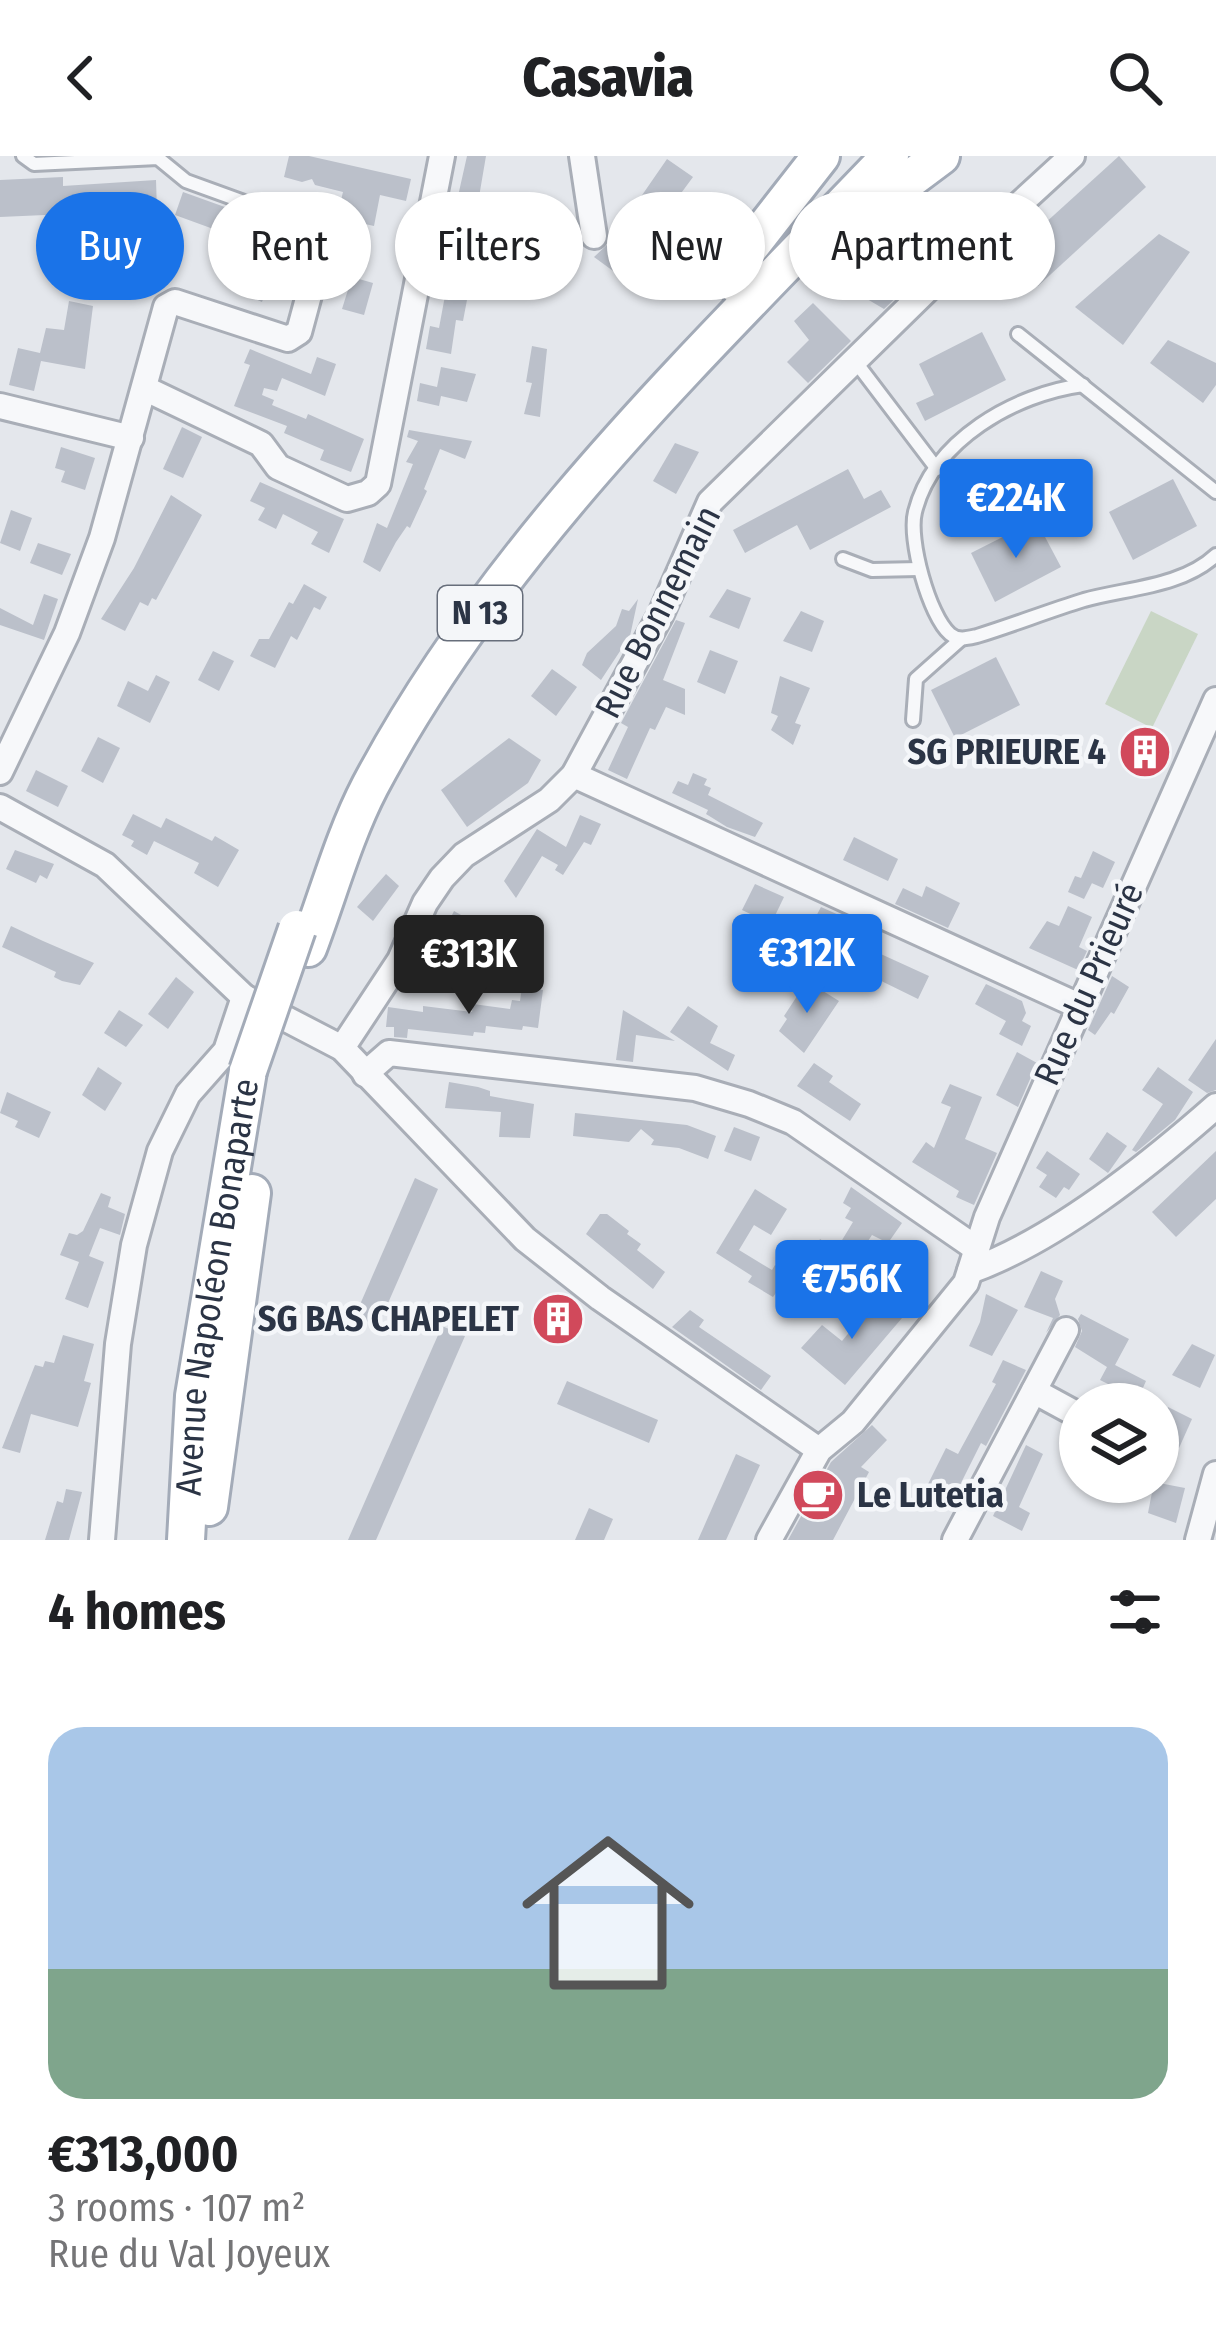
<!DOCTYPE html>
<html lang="en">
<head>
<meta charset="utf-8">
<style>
	body { margin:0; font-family:"Fira Sans Condensed",sans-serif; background:#f6f6f6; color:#202124; height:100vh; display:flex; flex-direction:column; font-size:45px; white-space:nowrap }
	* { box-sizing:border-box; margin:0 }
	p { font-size:39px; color:#757577 }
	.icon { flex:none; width:66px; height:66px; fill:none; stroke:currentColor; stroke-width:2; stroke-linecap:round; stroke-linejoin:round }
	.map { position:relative; height:1384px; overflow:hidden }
	.panel { display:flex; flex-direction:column; background:#fff; flex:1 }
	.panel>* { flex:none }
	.guide { position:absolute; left:36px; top:36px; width:1146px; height:108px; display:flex; gap:24px }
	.controls { position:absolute; left:1059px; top:1227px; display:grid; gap:24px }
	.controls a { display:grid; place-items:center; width:120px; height:120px; border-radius:50%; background:#fff; box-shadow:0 3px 9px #0004; font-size:60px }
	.price { position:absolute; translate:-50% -102px; padding:0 27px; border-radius:12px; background:#1a73e8; color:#fff; font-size:39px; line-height:78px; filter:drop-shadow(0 3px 6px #0008) }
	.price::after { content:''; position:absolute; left:50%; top:72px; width:36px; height:27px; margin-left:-18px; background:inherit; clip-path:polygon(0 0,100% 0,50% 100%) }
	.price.on { background:#222; color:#fff }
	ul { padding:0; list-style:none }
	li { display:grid; align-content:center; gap:24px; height:636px; padding:0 48px }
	li span { display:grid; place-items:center; height:372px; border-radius:36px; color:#555 }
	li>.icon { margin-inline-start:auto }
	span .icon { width:216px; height:216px; fill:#fffc; stroke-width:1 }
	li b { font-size:51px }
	h2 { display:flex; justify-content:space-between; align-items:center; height:144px; padding:0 48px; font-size:51px }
	.pill { padding:0 42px; border-radius:54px; background:#fff; box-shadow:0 3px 9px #0004; font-size:42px; line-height:108px }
	.pill.on { background:#1a73e8; color:#fff }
	header { display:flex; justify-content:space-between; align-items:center; height:156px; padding:0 48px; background:#fff; font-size:54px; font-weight:800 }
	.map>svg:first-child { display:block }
	.green { fill:#c9d6c5 }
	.building { fill:#bbc0ca }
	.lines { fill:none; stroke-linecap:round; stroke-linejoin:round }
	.service-casing { stroke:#a9aeb7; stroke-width:18 }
	.minor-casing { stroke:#a9aeb7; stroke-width:30 }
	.primary-casing { stroke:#a3abb8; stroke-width:42 }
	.service { stroke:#f7f8fa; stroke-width:12 }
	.minor { stroke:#f7f8fa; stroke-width:24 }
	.primary { stroke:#fff; stroke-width:36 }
	.primary-bridge-casing { stroke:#a3abb8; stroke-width:42; stroke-linecap:butt }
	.primary-bridge { stroke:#fff; stroke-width:36 }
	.labels { text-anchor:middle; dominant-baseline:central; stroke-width:9; stroke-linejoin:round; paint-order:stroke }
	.shield { fill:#f4f6f9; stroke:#676e7b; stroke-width:3 }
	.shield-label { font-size:33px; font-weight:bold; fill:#2b3445 }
	.street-label { font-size:36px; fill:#2b3445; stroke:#f4f6f9 }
	.poi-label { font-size:36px; font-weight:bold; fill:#2b3445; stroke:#f4f6f9; text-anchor:end }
</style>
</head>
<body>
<header><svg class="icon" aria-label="back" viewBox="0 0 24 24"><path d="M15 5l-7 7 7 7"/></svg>Casavia<svg class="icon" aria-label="search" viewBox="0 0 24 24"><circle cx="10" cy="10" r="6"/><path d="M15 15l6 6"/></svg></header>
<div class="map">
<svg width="1216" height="1384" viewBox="0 0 1216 1384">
	<rect width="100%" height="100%" fill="#e4e7ec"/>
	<!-- green -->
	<polygon class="green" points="1151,455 1198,478 1152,572 1105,548"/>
	<!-- building -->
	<g class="building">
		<polygon points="289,0 309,0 411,23 406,45 380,39 374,70 365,68 357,98 338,93 345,68 339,52 343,36 315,29 312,23 302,26 284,21"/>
		<polygon points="467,0 486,0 479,41 494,43 490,64 498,66 490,101 504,104 500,123 471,123 481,77 447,67 450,55 464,58 466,51 456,49"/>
		<polygon points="1119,0 1146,31 1038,130 1010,99"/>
		<polygon points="667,3 693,21 620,120 594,101 609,87"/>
		<polygon points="63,21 63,30 156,24 157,54 0,61 0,24"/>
		<polygon points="183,36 294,76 286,100 280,97 262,146 239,136 240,131 228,126 240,94 234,92 238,82 175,59"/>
		<polygon points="955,51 968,73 884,153 867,143 868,136 860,126"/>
		<polygon points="1159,78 1190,96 1123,189 1075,151"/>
		<polygon points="452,102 474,107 463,165 456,164 451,198 426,193 430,170 439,172"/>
		<polygon points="352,121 373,127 364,159 342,153"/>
		<polygon points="69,145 93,150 85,213 41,205 34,235 9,229 18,192 40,197 46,172 64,174"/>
		<polygon points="813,147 851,185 808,227 787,206 809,184 794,165"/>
		<polygon points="982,176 1006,224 925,265 916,247 934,239 919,208"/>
		<polygon points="1168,184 1216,207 1216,229 1203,247 1150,207"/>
		<polygon points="532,190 547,193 540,261 524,258 532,227 526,226"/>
		<polygon points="250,193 311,218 317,201 336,208 325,240 282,222 277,235 264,232 262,239 274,244 272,249 306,263 308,258 364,283 351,316 320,304 324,294 284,277 287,270 234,250 250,209 244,207"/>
		<polygon points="441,211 476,218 467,246 441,240 439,250 417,245 420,227 437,231"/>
		<polygon points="182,271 202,281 183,322 163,313"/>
		<polygon points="409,274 472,285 465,303 440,293 424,333 427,335 410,372 407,370 396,386 380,416 363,406 377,367 387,372 413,308 406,306 418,285 407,281"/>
		<polygon points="675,287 699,296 676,338 653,325"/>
		<polygon points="61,291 95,302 85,334 61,326 65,315 55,312"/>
		<polygon points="848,313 864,343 881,334 891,351 810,394 797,369 745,397 733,374"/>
		<polygon points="1173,323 1197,370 1133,404 1109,356"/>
		<polygon points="260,326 344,363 329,397 311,388 318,376 283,358 276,373 258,364 265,352 250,345"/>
		<polygon points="171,339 202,359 156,444 152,442 148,450 140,446 125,475 101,463 134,412"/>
		<polygon points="11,354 32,362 20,395 0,387"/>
		<polygon points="1036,364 1061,411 995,446 971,397"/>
		<polygon points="38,387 71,398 62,419 30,407"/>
		<polygon points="304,428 327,441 320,454 314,451 297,484 291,480 275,512 250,500 259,483 269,483 289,446 293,448"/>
		<polygon points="727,433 751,442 739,473 709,461"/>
		<polygon points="44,438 58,443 44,484 0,469 0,452 33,469"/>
		<polygon points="638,443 630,480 601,524 582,509 587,497 616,470 622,453 629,455"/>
		<polygon points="801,455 824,465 812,496 783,485"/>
		<polygon points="676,464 685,467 663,524 685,533 685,559 666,551 655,574 650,572 627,623 608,614 628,571 621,567"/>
		<polygon points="710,494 738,505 725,538 697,526"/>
		<polygon points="213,495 234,505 219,535 198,524"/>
		<polygon points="996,501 1020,549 955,582 931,534"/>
		<polygon points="552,513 577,531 556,560 531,540"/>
		<polygon points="156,519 170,526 150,567 117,550 128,525 148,535"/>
		<polygon points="780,520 810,532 795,567 801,569 793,589 771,574 778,560 771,557"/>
		<polygon points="98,581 120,592 103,627 81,615"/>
		<polygon points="509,582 541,604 528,627 467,671 441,634"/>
		<polygon points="36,614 68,630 58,651 26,635"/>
		<polygon points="693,617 707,623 704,629 711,632 708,639 763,667 755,681 727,671 706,658 708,654 672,637 678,625 688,629"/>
		<polygon points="133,658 161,672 166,662 212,685 215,680 239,694 218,731 194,717 199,707 154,685 147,699 131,690 134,685 122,679"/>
		<polygon points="580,659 601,668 591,689 584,686 563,719 555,714 558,709 542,700 516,742 504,725 537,673 566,691"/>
		<polygon points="854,681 898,703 888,725 843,704"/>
		<polygon points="15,694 54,708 47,723 40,719 36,727 6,713"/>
		<polygon points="1093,695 1115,706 1103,732 1087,725 1092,727 1084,743 1068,736 1075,720 1081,722"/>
		<polygon points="386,718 399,730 373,765 357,751"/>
		<polygon points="755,728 784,741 771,768 742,754"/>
		<polygon points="926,730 960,747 948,772 895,748 903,732 922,741"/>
		<polygon points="1068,750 1092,761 1079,791 1087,795 1078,814 1029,792 1047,765 1059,770"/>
		<polygon points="821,751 881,778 872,794 929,820 918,843 869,819 872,812 855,803 860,793 821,781 823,778 817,774 819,769 813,766"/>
		<polygon points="454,755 505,784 440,781 445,763 449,765"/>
		<polygon points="11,770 43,785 94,807 80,829 62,825 54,821 56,816 2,791"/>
		<polygon points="1112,820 1129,831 1114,858 1111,856 1095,879 1088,874"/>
		<polygon points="176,821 194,836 168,873 148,858"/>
		<polygon points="807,825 839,845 804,897 779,875 787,863 784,860"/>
		<polygon points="986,828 1022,845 1026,857 1022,865 1031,870 1022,890 999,878 1006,865 975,848"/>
		<polygon points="522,831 543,834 538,872 523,870 522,874 486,870 485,877 474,876 473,880 408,873 407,882 394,881 394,871 386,871 388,851 423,856 423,850 472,856 473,848 510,853 512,844 520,845"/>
		<polygon points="688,850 718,870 710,887 735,899 728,915 670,876"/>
		<polygon points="119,854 143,869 126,891 104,877"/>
		<polygon points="623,854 675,885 636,879 633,906 616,904"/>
		<polygon points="1216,883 1216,934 1207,937 1188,924"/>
		<polygon points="1017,896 1037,907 1018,951 996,939"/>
		<polygon points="814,907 833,920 829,926 861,948 850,965 797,930"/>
		<polygon points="98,911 122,927 105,955 82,939"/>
		<polygon points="1158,911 1193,936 1175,964 1136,996 1132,994 1163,948 1142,934"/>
		<polygon points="449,926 478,931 490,935 490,940 534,948 530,982 499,981 501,956 445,952"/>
		<polygon points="950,928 982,941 965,983 997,997 974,1049 956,1041 959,1035 912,1006 926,986 934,992 951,951 941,947"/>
		<polygon points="7,936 51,956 39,982 15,971 18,965 0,957"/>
		<polygon points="575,957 687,969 716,980 708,1003 679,992 651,989 654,984 641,973 629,986 573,980"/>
		<polygon points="734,971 760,981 751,1005 724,995"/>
		<polygon points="1107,976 1127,990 1108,1017 1089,1003"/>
		<polygon points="1047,995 1080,1018 1069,1034 1064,1031 1056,1042 1039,1031 1047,1019 1036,1012"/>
		<polygon points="1216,995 1216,1043 1176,1081 1152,1056"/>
		<polygon points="415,1022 438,1033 378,1170 355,1160"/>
		<polygon points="851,1031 902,1067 888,1087 872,1079 854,1106 869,1117 860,1130 813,1098 820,1083 836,1094 853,1066 845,1062 851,1052 843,1047"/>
		<polygon points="755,1033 787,1053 771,1079 754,1069 739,1094 772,1114 775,1109 793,1120 782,1137 778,1134 773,1141 748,1126 752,1120 716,1097"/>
		<polygon points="101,1037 111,1041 108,1051 125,1058 120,1079 100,1072 89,1100 104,1106 88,1152 65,1143 79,1106 60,1099 69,1077 77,1079 83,1075"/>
		<polygon points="600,1058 607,1058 629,1075 627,1078 641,1088 637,1094 665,1116 653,1133 586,1078"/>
		<polygon points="1041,1115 1063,1125 1055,1143 1060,1159 1046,1177 1053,1162 1024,1151"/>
		<polygon points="986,1138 1018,1154 992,1200 969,1190 980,1166"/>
		<polygon points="878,1142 902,1162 845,1229 801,1192 822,1169 842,1185"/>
		<polygon points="690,1154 704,1164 699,1171 771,1220 761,1234 672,1171"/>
		<polygon points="1081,1158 1129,1183 1115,1209 1146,1225 1138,1243 1100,1224 1107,1211 1075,1191 1082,1175 1078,1163"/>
		<polygon points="442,1170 465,1180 376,1384 348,1384"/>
		<polygon points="63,1179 94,1188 84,1225 91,1227 78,1271 31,1258 20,1297 2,1292 35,1209 43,1211 45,1205 54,1207"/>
		<polygon points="1192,1188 1215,1199 1200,1232 1172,1219"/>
		<polygon points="1003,1204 1026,1214 986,1290 981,1287 951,1347 925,1334 946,1292 958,1298 996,1228 992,1226"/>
		<polygon points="567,1225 658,1264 649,1287 557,1248"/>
		<polygon points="1168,1251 1192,1263 1179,1292 1158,1282"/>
		<polygon points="872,1269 887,1284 861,1311 869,1316 833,1384 788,1384 831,1306"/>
		<polygon points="1026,1289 1043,1298 1019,1351 1030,1357 1022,1375 993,1360"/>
		<polygon points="736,1298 760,1309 726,1384 698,1384"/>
		<polygon points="1154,1326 1185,1332 1176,1367 1148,1357"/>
		<polygon points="66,1333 82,1336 69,1384 45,1384 57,1345 63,1347"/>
		<polygon points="589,1352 613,1363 604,1384 575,1384"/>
	</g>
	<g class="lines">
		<!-- service casing -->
		<g class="service-casing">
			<g id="service">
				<polyline points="23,0 34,8 158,2 186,25 324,75"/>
				<polyline points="1018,178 1216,336"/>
				<polyline points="855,205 937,313"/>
				<path d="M1083,229C1015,238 933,284 915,356C908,383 929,460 950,478C958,485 968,482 977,480C1013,469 1048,455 1084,444C1127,432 1182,431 1216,399"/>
				<polyline points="843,403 872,414 919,413"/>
				<polyline points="913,564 916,523 961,483"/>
			</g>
		</g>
		<!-- minor casing -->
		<g class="minor-casing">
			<g id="minor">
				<polyline points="582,0 594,80"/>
				<polyline points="146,233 261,288 278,311 347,343 368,337 378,328 442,0"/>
				<polyline points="0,250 131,282"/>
				<polyline points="0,616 67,477 102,382 166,151 175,146 288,183 299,176 329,65"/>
				<polyline points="574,619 1079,850"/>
				<polyline points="0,651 105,709 244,841 342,892 525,1083 600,1142 819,1294"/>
				<polyline points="342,892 400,804 425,747 442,722 464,699 549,644 574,619 661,458 710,346 940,121 1072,0"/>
				<polyline points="365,918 389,897 695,932 749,948 793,966 977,1093"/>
				<path d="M970,1115C1056,1084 1148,1010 1216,950"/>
				<polyline points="1034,1235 1080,1260"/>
				<polyline points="102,1384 118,1188 134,1089 160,995 188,938 226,895 244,841"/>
				<polyline points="769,1384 819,1294 853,1266 966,1127 987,1061 1216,544"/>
				<polyline points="955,1384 1066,1174"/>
				<polyline points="1198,1384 1216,1318"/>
			</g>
		</g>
		<!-- primary casing -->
		<g class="primary-casing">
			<g id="primary">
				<polyline points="842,65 862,59 941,0"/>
				<polyline points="737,129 735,110 821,0"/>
				<path d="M308,792C328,739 344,680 370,630C499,387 702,197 890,0"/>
				<polyline points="209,1351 252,1037"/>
				<path id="s1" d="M186,1384L194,1240L248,915"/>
			</g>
		</g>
		<!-- service -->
		<use href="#service" class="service"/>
		<!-- minor -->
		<use href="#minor" class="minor"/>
		<!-- primary -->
		<use href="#primary" class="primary"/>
		<!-- primary-bridge casing -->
		<g class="primary-bridge-casing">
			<polyline id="primary-bridge" points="248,915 297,773"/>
		</g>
		<!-- primary-bridge -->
		<use href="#primary-bridge" class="primary-bridge"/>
	</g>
	<!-- icons -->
	<defs>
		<g id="building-disc" transform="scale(2.7)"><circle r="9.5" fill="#d1495b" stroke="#f4f6f9"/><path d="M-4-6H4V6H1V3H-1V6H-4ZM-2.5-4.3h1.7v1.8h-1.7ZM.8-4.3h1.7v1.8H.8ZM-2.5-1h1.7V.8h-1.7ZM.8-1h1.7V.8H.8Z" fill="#fff"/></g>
		<g id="cafe-disc" transform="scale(2.7)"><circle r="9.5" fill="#d1495b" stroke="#f4f6f9"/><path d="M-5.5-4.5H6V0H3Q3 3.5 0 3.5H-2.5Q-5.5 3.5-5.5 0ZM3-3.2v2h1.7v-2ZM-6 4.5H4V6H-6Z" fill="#fff"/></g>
	</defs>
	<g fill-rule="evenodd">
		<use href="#building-disc" x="1145" y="596"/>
		<use href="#building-disc" x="558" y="1163"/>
		<use href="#cafe-disc" x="818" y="1339"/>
	</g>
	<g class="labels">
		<!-- shield labels -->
		<rect class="shield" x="438" y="430" width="84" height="54" rx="9"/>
		<g class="shield-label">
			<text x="480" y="457">N 13</text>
		</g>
		<!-- street labels -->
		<g class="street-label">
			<text transform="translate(658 456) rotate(-63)">Rue Bonnemain</text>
			<text transform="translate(1089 828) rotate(-66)">Rue du Prieuré</text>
			<text stroke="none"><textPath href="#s1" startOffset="255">Avenue Napoléon Bonaparte</textPath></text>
		</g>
		<!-- poi labels -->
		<g class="poi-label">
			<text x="1106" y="596">SG PRIEURE 4</text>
			<text x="519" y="1163">SG BAS CHAPELET</text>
			<text x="857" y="1339" text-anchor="start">Le Lutetia</text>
		</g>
	</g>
</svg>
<div class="controls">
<a><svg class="icon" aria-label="layers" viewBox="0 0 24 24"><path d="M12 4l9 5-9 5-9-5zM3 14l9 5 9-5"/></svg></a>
</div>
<b class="price" style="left:1016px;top:405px">€224K</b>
<b class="price" style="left:807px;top:860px">€312K</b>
<b class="price on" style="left:469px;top:861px">€313K</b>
<b class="price" style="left:852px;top:1186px">€756K</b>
<div class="guide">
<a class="pill on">Buy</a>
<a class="pill">Rent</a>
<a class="pill">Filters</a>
<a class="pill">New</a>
<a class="pill">Apartment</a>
</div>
</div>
<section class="panel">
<h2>4 homes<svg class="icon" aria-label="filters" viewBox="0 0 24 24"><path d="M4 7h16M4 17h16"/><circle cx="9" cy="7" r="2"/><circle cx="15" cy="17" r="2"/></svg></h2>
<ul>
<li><span style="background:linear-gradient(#a9c7e8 65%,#7fa58c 0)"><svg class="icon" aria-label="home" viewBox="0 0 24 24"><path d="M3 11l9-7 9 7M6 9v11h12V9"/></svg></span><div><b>€313,000</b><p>3 rooms · 107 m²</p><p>Rue du Val Joyeux</p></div></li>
</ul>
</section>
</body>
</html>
